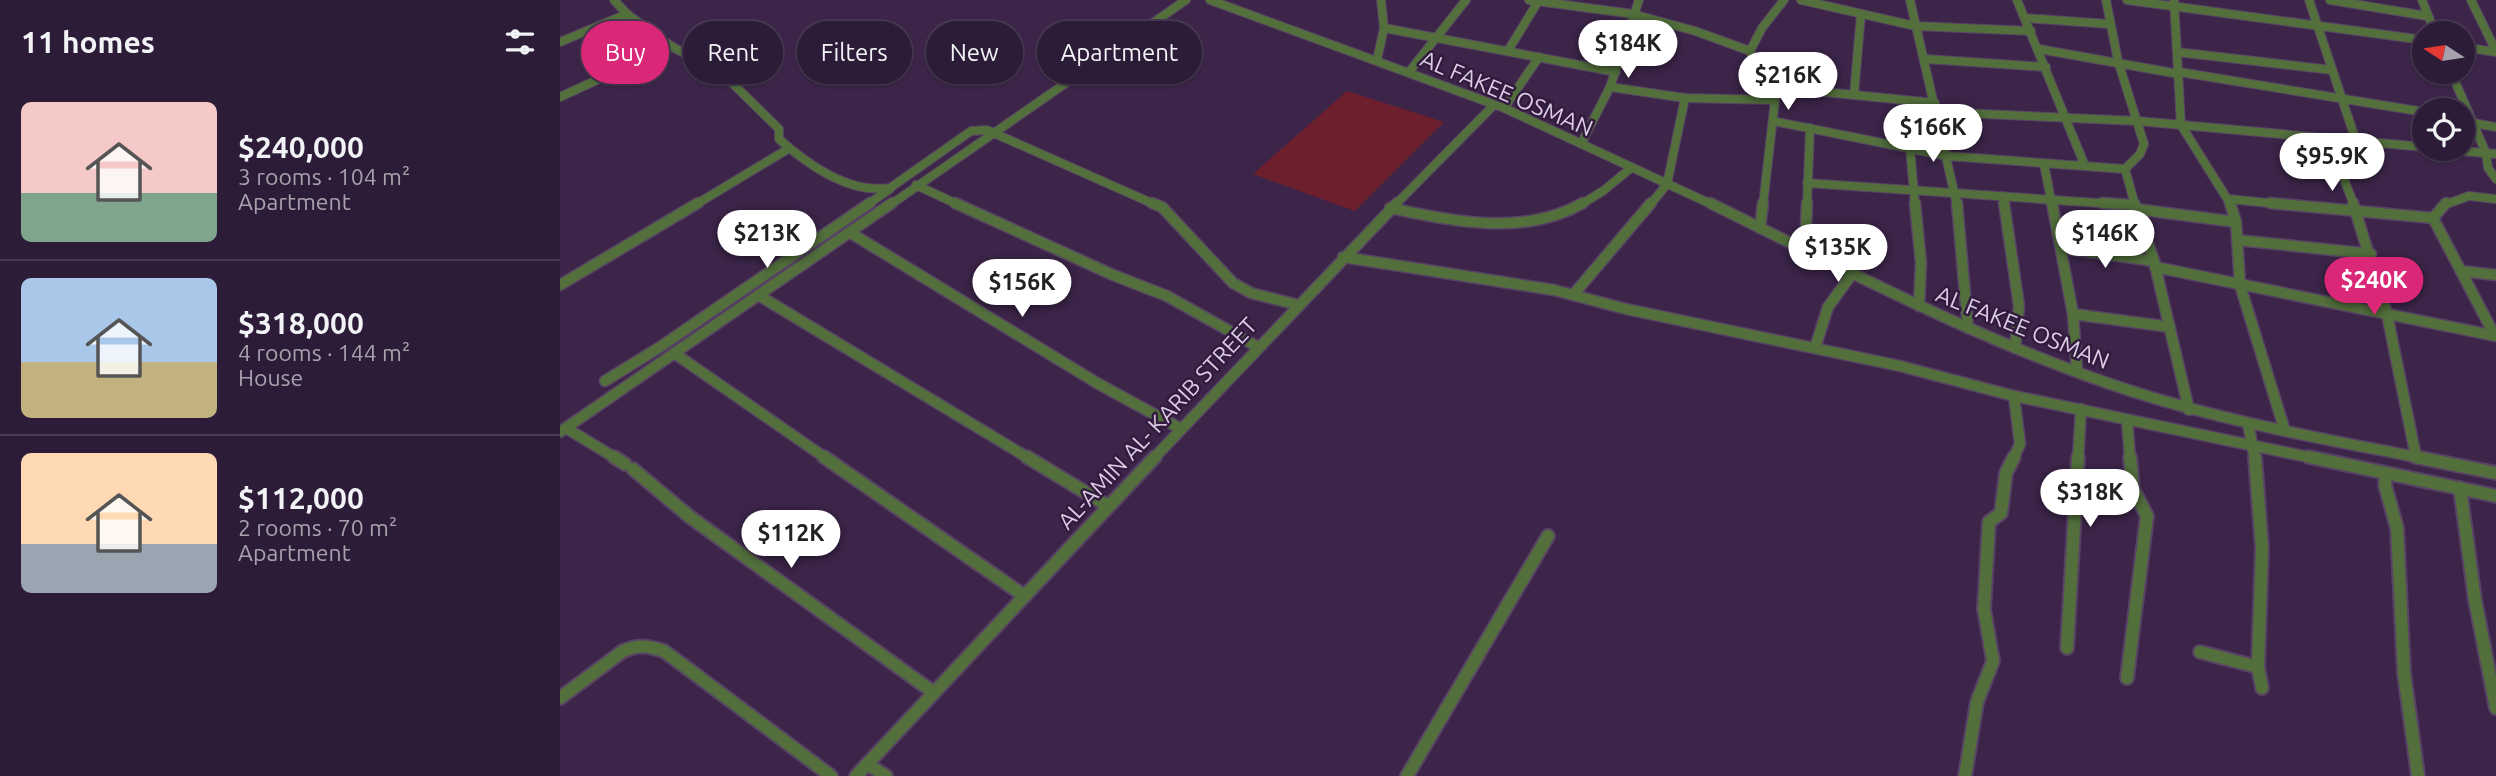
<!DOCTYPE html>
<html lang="en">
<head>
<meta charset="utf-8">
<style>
	body { margin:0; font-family:Ubuntu,sans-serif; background:#35253f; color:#f1f3f6; height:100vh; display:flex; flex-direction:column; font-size:26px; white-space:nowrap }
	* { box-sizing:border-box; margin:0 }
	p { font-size:23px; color:#a7a1ad }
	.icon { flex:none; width:38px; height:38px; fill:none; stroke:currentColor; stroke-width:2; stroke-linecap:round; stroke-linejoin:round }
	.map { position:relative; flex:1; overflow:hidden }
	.panel { display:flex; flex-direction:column; background:#2d1c37; width:560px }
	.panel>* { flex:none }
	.hud { position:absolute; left:21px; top:21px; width:665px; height:63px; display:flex; gap:14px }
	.needle { width:46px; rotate:282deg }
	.tools { position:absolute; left:1852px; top:21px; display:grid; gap:14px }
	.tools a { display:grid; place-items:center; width:63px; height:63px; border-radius:50%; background:#2d1c37; box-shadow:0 2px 5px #0004,0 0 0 2px #483a52; font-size:35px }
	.price { position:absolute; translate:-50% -60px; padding:0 16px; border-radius:24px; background:#fff; color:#222; font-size:23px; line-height:46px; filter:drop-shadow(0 2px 4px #0008) }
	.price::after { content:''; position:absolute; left:50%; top:42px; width:21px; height:16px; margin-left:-10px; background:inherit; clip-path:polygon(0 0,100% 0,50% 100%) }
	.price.on { background:#db2777; color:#fff }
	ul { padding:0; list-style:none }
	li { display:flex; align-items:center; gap:21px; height:175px; padding:0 21px }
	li+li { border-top:2px solid #483a52 }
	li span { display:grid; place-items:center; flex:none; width:196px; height:140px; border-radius:10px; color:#555 }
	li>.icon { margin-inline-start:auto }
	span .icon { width:84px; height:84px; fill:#fffc; stroke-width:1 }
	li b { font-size:30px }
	h2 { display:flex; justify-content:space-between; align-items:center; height:84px; padding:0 21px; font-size:30px }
	.tag { padding:0 24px; border-radius:32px; background:#2d1c37; box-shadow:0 2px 5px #0004,0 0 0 2px #483a52; font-size:24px; line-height:63px }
	.tag.on { background:#db2777; color:#fff }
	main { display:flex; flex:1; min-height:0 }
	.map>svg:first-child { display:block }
	.green { fill:#6e1f2e }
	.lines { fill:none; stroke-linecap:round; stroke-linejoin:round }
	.minor-far2-casing { stroke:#584365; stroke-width:10 }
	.minor-far1-casing { stroke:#584365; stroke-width:13 }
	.minor-casing { stroke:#584365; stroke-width:16 }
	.minor-far2 { stroke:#526f3c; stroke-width:8 }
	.minor-far1 { stroke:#526f3c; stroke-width:10 }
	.minor { stroke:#526f3c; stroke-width:12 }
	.labels { text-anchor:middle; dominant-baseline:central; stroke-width:5; stroke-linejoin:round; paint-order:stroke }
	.street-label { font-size:23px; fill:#dacce2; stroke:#321b3e }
</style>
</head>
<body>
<main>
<section class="panel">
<h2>11 homes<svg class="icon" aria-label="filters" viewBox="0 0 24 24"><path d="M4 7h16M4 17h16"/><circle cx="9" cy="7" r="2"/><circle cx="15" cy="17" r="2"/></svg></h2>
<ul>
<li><span style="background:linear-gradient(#f6c9c9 65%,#7fa58c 0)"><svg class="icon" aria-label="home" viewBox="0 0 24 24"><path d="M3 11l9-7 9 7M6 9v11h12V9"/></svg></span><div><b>$240,000</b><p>3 rooms · 104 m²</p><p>Apartment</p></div></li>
<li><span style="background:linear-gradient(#a9c7e8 60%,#c2b280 0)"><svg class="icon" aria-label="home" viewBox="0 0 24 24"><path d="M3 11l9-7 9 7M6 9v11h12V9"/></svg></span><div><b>$318,000</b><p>4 rooms · 144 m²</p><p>House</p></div></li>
<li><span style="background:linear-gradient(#ffd9b3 65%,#9aa5b1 0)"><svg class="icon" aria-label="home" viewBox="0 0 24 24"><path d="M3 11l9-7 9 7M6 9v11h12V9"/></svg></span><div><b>$112,000</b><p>2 rooms · 70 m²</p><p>Apartment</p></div></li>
</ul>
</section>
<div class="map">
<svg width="1936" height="776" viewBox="0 0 1936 776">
	<rect width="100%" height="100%" fill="#3c2549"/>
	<!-- green -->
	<polygon class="green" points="787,91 884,122 795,211 693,174"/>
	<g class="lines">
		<!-- minor-far2 casing -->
		<g class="minor-far2-casing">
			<g id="minor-far2">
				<path d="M54,0L67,14L111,46L164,75L219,129V139C248,165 290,194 330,188L411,131L427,130L596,205"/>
				<polyline points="650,0 944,108 1153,205"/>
				<polyline points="969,0 1073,14 1135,31 1190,51"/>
				<polyline points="1241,0 1355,26 1471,31"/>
				<polyline points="1350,0 1397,205"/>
				<polyline points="1457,0 1525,166"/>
				<polyline points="1546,0 1558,61 1584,144 1580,154 1565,169 1575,205"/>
				<polyline points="1567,0 1864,40"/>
				<polyline points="1614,0 1621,125 1671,205"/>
				<polyline points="1749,0 1796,141"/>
				<polyline points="1770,0 1867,16"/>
				<polyline points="1862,0 1875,33"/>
				<polyline points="1911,0 1936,51"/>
				<polyline points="1465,18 1549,24"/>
				<polyline points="824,28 1056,72"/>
				<polyline points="0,42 67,14"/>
				<polyline points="1902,47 1936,52"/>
				<polyline points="949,49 979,0"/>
				<polyline points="1479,49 1619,74"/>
				<polyline points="1617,52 1772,70"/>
				<polyline points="1366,59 1486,67"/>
				<polyline points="817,60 824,28 821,0"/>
				<polyline points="849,72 906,0"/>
				<polyline points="1619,72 1864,112"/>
				<polyline points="1891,72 1926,153 1928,168 1936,179"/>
				<polyline points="1204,86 1375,103"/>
				<polyline points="1050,87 1125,98 1215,100"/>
				<polyline points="1294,95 1301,14"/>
				<polyline points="0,97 111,46"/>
				<polyline points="944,108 979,57"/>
				<polyline points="1378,112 1578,121 1864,147"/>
				<polyline points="1213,121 1387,156 1565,169"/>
				<polyline points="1902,121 1936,127"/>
				<polyline points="1021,144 1050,87 1079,0"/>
				<polyline points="1350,147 1355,205"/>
				<polyline points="1879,149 1936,154"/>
				<polyline points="1484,164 1492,205"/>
				<polyline points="1782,174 1794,205"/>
				<polyline points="1247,183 1568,205"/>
				<polyline points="356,185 399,205"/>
				<polyline points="1443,196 1444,205"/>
				<polyline points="1669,199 1729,205"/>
				<polyline points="135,205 228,149"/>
				<polyline points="307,205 330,189"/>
				<polyline points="330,205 626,0"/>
				<polyline points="835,205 934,105"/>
				<polyline points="1020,205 1043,191 1071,168"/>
				<polyline points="1090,205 1107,184 1125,98"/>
				<polyline points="1203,205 1215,100 1201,81 1190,51 1202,28 1224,0"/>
				<polyline points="1247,205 1250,128"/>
				<polyline points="1884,205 1909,196 1936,199"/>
			</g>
		</g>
		<!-- minor-far1 casing -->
		<g class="minor-far1-casing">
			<g id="minor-far1">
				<polyline points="395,203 553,275 607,296 698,347"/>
				<polyline points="592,203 602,207 673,283 691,293 738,305"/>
				<path d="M1150,203C1288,271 1424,343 1571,391C1667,422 1766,439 1865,459"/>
				<polyline points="1355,203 1361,263 1359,306"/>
				<polyline points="1397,203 1408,328"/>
				<polyline points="1444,203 1459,306 1455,348"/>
				<polyline points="1492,203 1513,314 1517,371"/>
				<polyline points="1542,203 1575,205"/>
				<polyline points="1574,203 1594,261 1629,410"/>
				<polyline points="1670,203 1676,222 1680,285 1725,431"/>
				<polyline points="1710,203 1873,218"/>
				<polyline points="1793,203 1827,314 1856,457"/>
				<polyline points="1886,203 1873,218 1935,336"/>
				<path d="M830,208C893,221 964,237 1023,203"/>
				<polyline points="1576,209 1676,222"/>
				<polyline points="1200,228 1203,203"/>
				<polyline points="289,232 537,383 621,429"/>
				<polyline points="1677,240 1811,254"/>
				<polyline points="1501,248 1594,261"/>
				<polyline points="1245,249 1247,203"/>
				<polyline points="783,257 994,290 1066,309 1340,366 1454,396 1758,459"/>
				<polyline points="1595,267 1936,336"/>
				<polyline points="1901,271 1936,275"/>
				<polyline points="0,285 138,203"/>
				<polyline points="198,295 470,459"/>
				<polyline points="1013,295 1091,203"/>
				<polyline points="1513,314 1610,327"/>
				<polyline points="1255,348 1268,307 1292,274"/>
				<polyline points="114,353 267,459"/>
				<polyline points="45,381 100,347 310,203"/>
				<polyline points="1567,420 1570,459"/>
				<polyline points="1688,424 1695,459"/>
				<polyline points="6,428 57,459"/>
				<polyline points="0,432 332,203"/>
				<polyline points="593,459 837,203"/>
				<polyline points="1453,459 1460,444 1454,396"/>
				<polyline points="1518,459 1521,409"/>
			</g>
		</g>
		<!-- minor casing -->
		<g class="minor-casing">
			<g id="minor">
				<polyline points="54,457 65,464"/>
				<polyline points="264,457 463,595"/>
				<polyline points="467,457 548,506"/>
				<polyline points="1695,457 1702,548 1698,667 1702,688"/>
				<polyline points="1749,457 1936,496"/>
				<polyline points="1856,457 1936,473"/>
				<polyline points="73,469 130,517 373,692"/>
				<polyline points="1826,473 1825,485 1837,528 1844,673 1858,776"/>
				<polyline points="1900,488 1915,600 1936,708"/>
				<polyline points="1507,648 1518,457"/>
				<polyline points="1640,652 1698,667"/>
				<polyline points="1567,678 1587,516 1573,489 1570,457"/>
				<path d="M0,698L63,651C79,644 88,646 104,651L271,776"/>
				<polyline points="307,764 326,776"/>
				<polyline points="296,776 595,457"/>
				<polyline points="847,776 988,536"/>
				<polyline points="1405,776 1417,702 1433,661 1424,609 1429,522 1441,513 1446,473 1454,457"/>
			</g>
		</g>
		<!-- minor-far2 -->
		<use href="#minor-far2" class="minor-far2"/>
		<!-- minor-far1 -->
		<use href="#minor-far1" class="minor-far1"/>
		<!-- minor -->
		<use href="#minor" class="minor"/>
	</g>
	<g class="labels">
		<!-- street labels -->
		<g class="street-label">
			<text transform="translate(947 93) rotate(23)">AL FAKEE OSMAN</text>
			<text transform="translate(1463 327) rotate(22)">AL FAKEE OSMAN</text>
			<text transform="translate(597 423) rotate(-47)">AL-AMIN AL- KARIB STREET</text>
		</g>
	</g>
</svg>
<div class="tools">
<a><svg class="needle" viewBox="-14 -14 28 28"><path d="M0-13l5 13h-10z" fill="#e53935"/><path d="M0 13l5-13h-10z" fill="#a7a1ad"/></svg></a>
<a><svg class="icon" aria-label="locate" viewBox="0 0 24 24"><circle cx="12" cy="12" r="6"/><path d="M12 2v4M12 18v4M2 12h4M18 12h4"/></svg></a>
</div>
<b class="price" style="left:1068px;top:80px">$184K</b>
<b class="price" style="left:1228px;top:112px">$216K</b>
<b class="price" style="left:1373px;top:164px">$166K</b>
<b class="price" style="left:1772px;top:193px">$95.9K</b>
<b class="price" style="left:207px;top:270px">$213K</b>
<b class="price" style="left:1545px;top:270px">$146K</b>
<b class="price" style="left:1278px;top:284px">$135K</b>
<b class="price on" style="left:1814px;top:317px">$240K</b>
<b class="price" style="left:462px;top:319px">$156K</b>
<b class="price" style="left:1530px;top:529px">$318K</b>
<b class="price" style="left:231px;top:570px">$112K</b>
<div class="hud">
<a class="tag on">Buy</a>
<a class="tag">Rent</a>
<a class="tag">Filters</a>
<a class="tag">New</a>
<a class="tag">Apartment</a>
</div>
</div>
</main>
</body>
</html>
